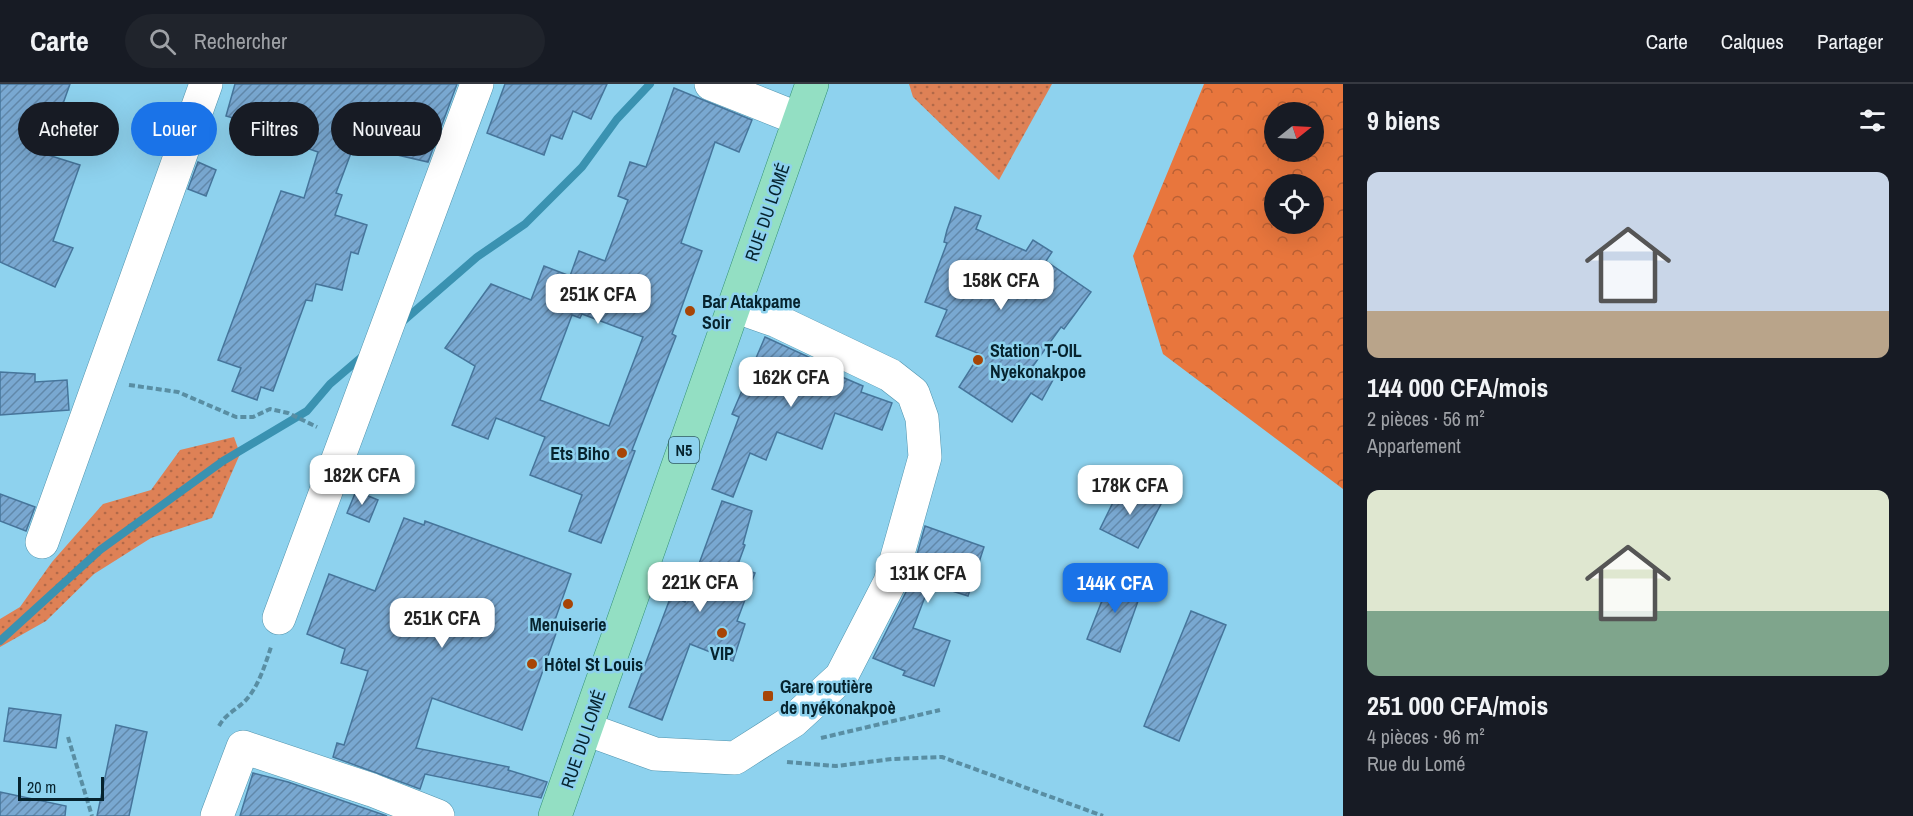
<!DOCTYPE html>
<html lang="fr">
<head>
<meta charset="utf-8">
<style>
	body { margin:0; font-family:"Archivo Narrow",sans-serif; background:#20242c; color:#f1f3f6; height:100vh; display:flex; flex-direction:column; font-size:22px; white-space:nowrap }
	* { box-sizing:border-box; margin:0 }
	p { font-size:20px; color:#9ea1a6 }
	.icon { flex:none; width:33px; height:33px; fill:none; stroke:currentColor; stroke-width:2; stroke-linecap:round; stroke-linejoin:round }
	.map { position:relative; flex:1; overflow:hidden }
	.drawer { display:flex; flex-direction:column; background:#171b24; width:570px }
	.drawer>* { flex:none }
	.banner { position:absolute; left:18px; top:18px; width:570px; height:54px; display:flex; gap:12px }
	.needle { width:39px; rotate:72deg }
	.controls { position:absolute; left:1264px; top:18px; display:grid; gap:12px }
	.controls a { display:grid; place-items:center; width:60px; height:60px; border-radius:50%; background:#171b24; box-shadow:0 6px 24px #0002; font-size:30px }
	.scale { position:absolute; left:18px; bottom:15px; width:86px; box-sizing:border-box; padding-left:6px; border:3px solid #06232e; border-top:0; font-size:16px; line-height:21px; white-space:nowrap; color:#06232e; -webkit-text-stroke:4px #8ed2ee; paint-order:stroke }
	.price { position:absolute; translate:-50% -51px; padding:0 14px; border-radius:12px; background:#fff; color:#222; font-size:20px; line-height:39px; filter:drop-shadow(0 2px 3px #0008) }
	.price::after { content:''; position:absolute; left:50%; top:36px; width:18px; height:14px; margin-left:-9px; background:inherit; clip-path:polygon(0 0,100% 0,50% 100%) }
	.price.selected { background:#1a73e8; color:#fff }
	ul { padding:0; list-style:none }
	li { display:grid; align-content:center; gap:12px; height:318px; padding:0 24px }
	li span { display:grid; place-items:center; height:186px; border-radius:12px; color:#555 }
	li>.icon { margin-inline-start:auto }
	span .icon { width:108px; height:108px; fill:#fffc; stroke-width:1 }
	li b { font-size:26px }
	h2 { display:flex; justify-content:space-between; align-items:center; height:72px; padding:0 24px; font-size:26px }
	.chip { padding:0 21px; border-radius:27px; background:#171b24; box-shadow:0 6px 24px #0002; font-size:21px; line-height:54px }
	.chip.selected { background:#1a73e8; color:#fff }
	header { display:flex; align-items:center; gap:36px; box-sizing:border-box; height:84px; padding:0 30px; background:#171b24; border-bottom:2px solid #363941 }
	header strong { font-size:28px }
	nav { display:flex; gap:33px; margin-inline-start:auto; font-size:21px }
	.search { width:420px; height:54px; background:#20242c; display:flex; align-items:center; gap:15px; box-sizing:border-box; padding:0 21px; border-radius:33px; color:#9ea1a6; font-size:22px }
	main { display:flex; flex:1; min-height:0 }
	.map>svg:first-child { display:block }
	.grass { fill:url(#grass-dots) }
	.forest { fill:url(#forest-crowns); fill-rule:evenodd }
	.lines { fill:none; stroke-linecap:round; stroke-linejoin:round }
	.stream { stroke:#3a92b1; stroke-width:8 }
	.building { fill:url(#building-hatch); stroke:#46759b; stroke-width:1.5; fill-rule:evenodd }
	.minor-casing { stroke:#4f93ad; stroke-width:34 }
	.major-casing { stroke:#339075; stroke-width:34 }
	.path { stroke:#598ea3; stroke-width:4; stroke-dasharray:6 3; stroke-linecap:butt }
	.minor { stroke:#fff; stroke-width:33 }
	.major { stroke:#93dfc3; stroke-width:33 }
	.poi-dot { fill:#a74506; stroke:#8ed2ee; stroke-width:2 }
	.labels { text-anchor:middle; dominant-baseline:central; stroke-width:5; stroke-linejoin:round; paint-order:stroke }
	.shield { fill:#8ed2ee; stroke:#2f5868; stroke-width:1.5 }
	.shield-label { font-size:16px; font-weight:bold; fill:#06232e }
	.street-label { font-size:18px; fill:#06232e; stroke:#8ed2ee }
	.poi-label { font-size:18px; font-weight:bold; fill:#06232e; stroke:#8ed2ee; text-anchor:start }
</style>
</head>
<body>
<header>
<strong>Carte</strong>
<div class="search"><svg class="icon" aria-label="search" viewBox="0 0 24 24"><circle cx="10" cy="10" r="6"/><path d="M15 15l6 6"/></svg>Rechercher</div>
<nav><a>Carte</a><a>Calques</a><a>Partager</a></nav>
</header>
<main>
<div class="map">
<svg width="1343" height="732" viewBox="0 0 1343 732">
	<defs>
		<pattern id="grass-dots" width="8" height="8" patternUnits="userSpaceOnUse" patternTransform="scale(1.5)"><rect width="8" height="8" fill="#de8156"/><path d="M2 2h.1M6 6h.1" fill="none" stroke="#b26948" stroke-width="1.8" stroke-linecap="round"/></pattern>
		<pattern id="forest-crowns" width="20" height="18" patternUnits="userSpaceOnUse" patternTransform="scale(1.5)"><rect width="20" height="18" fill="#e8763d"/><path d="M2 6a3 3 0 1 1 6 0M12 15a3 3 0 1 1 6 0" fill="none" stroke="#ba6034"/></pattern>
		<pattern id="building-hatch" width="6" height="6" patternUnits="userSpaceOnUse" patternTransform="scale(1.5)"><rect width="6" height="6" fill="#79a8d1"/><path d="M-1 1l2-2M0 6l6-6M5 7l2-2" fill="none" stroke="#6188aa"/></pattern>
	</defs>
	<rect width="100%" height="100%" fill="#8ed2ee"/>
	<!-- grass -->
	<g class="grass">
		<polygon points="909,0 1052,0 999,96 913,13"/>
		<polygon points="234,353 240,370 212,434 151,454 94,490 46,537 0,563 0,535 20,523 52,478 103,420 151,406 180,366"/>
	</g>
	<!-- forest -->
	<path class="forest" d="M1204,0H1343V405L1163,270L1133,172ZM1275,28H1314V68H1275ZM1275,100H1314V140H1275Z"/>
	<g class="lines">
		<!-- stream -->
		<g class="stream">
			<polyline points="401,239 477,173 525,140 582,83 617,35 650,0"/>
			<polyline points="0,557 100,466 223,377 307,327 330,300 364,271"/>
		</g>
	</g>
	<!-- building -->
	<g class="building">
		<polygon points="0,0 70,0 45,70 80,81 53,157 73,164 55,203 0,178"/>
		<polygon points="235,0 457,0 428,78 354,61 336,109 342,111 335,131 367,141 358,170 351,168 342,206 316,200 312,217 306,216 273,307 261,303 257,316 232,307 241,284 218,276 281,107 304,114 318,68 249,44 251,39 226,32"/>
		<polygon points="505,0 607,0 591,35 573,27 562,55 551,51 544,71 487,49"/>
		<path d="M674,4L752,36L739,68L715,58L681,159L702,167L672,250L676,252L632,366L635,367L601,459L569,447L582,411L530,391L545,353L496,334L488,355L452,341L475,282L445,264L491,200L531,216L544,182L570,192L579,167L605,177L628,116L618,112L630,78L646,83ZM582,230L643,253L609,342L540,316L572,231L580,234Z"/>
		<polygon points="198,78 216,86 206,112 188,105"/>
		<polygon points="955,123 981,132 976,145 1026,167 1033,156 1052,168 1046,177 1091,208 1064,245 1061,243 1033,282 1054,294 1042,316 1031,309 1012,338 959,303 980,270 936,252 947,226 925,218 947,159 944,158 947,146"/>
		<polygon points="765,253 837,286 835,290 863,302 861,308 892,319 882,346 835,329 822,365 777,348 766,376 750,369 733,413 712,405 739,333 732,330"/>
		<polygon points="0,288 35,290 35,298 67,296 69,326 0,331"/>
		<polygon points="1122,400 1161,420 1138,464 1100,445"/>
		<polygon points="356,407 378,416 369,438 347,429"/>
		<polygon points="0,410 35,423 26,447 0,437"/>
		<polygon points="722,417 752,427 743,460 745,461 737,483 755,489 737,537 745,540 733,577 690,560 662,636 629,623 671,512 685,518"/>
		<polygon points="404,434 424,441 425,437 571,490 555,536 560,538 522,646 432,614 416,664 509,683 508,686 547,698 541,714 425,690 420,705 333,673 337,659 344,661 368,587 341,579 345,565 307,550 329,490 375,507"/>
		<polygon points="925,442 984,463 968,512 930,500 913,544 950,557 934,602 903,591 905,587 873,574 907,506"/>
		<polygon points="1112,491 1143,503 1120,568 1087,555"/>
		<polygon points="1191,527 1226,541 1179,657 1144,642"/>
		<polygon points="9,624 61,631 56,664 4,657"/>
		<polygon points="116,641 147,648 129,732 97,732"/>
		<polygon points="253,689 288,698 387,732 240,732"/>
		<polygon points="0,708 66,722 65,732 0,732"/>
	</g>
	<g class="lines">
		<!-- minor casing -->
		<g class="minor-casing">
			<g id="minor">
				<polyline points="711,0 799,35"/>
				<polyline points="42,458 206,0"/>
				<polyline points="279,534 477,0"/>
				<polyline points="586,645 655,670 735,674 793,637 841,593 890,498 925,373 922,334 913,309 890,291 777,237 734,222"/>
				<polyline points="217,732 243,663 372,706 438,732"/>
			</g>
		</g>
		<!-- major casing -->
		<g class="major-casing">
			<polyline id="major" points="555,732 812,0"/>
		</g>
		<!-- path -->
		<g class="path">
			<polyline points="129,301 178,308 236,333 253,333 270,325 288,329 317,343"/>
			<path d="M219,642C225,631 234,627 243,619C258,605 265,581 271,563"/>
			<polyline points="68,653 92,732"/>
			<polyline points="821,654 940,626"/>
			<polyline points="787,678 836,682 892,675 942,673 1103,732"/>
		</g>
		<!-- minor -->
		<use href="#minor" class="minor"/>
		<!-- major -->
		<use href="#major" class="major"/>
	</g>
	<!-- markers -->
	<g class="poi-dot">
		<circle cx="690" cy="227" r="6"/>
		<circle cx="978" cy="276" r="6"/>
		<circle cx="622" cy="369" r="6"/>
		<circle cx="568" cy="520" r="6"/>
		<circle cx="722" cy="549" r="6"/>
		<circle cx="532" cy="580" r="6"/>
		<rect x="762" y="606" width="12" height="12" rx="3"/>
	</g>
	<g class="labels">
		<!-- shield labels -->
		<rect class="shield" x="669" y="353" width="30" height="26" rx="4.5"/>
		<g class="shield-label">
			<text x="684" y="366">N5</text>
		</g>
		<!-- street labels -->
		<g class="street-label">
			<text transform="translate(767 128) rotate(-71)">RUE DU LOMÉ</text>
			<text transform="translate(583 655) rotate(-71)">RUE DU LOMÉ</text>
		</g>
		<!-- poi labels -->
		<g class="poi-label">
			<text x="702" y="217">Bar Atakpame<tspan x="702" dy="21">Soir</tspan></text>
			<text x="990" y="266">Station T-OIL<tspan x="990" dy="21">Nyekonakpoe</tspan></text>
			<text x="610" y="369" text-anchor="end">Ets Biho</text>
			<text x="568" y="540" text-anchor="middle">Menuiserie</text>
			<text x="722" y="569" text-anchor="middle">VIP</text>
			<text x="544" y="580">Hôtel St Louis</text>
			<text x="780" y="602">Gare routière<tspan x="780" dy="21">de nyékonakpoè</tspan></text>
		</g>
	</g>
</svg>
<div class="controls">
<a><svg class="needle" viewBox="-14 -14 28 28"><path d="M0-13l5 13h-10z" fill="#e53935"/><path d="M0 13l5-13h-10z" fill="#9ea1a6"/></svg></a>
<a><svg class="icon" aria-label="locate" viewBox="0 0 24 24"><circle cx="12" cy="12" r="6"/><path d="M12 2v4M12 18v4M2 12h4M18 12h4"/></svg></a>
</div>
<div class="scale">20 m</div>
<b class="price" style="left:1001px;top:227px">158K CFA</b>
<b class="price" style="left:598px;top:241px">251K CFA</b>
<b class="price" style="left:791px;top:324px">162K CFA</b>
<b class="price" style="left:362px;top:422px">182K CFA</b>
<b class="price" style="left:1130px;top:432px">178K CFA</b>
<b class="price" style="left:928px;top:520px">131K CFA</b>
<b class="price" style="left:700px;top:529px">221K CFA</b>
<b class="price selected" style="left:1115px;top:530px">144K CFA</b>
<b class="price" style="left:442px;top:565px">251K CFA</b>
<div class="banner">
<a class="chip">Acheter</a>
<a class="chip selected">Louer</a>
<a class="chip">Filtres</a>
<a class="chip">Nouveau</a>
</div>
</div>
<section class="drawer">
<h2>9 biens<svg class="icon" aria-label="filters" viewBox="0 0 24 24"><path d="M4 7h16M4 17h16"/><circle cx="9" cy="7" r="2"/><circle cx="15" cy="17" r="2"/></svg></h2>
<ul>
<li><span style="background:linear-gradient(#c9d6e8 75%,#b9a48a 0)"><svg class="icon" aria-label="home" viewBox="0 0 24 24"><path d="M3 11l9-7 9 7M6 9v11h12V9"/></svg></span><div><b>144 000 CFA/mois</b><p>2 pièces · 56 m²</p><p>Appartement</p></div></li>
<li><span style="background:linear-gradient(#dfe7d0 65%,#7fa58c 0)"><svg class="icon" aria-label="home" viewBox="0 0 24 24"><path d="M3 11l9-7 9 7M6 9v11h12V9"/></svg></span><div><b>251 000 CFA/mois</b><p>4 pièces · 96 m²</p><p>Rue du Lomé</p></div></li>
</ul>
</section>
</main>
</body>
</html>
